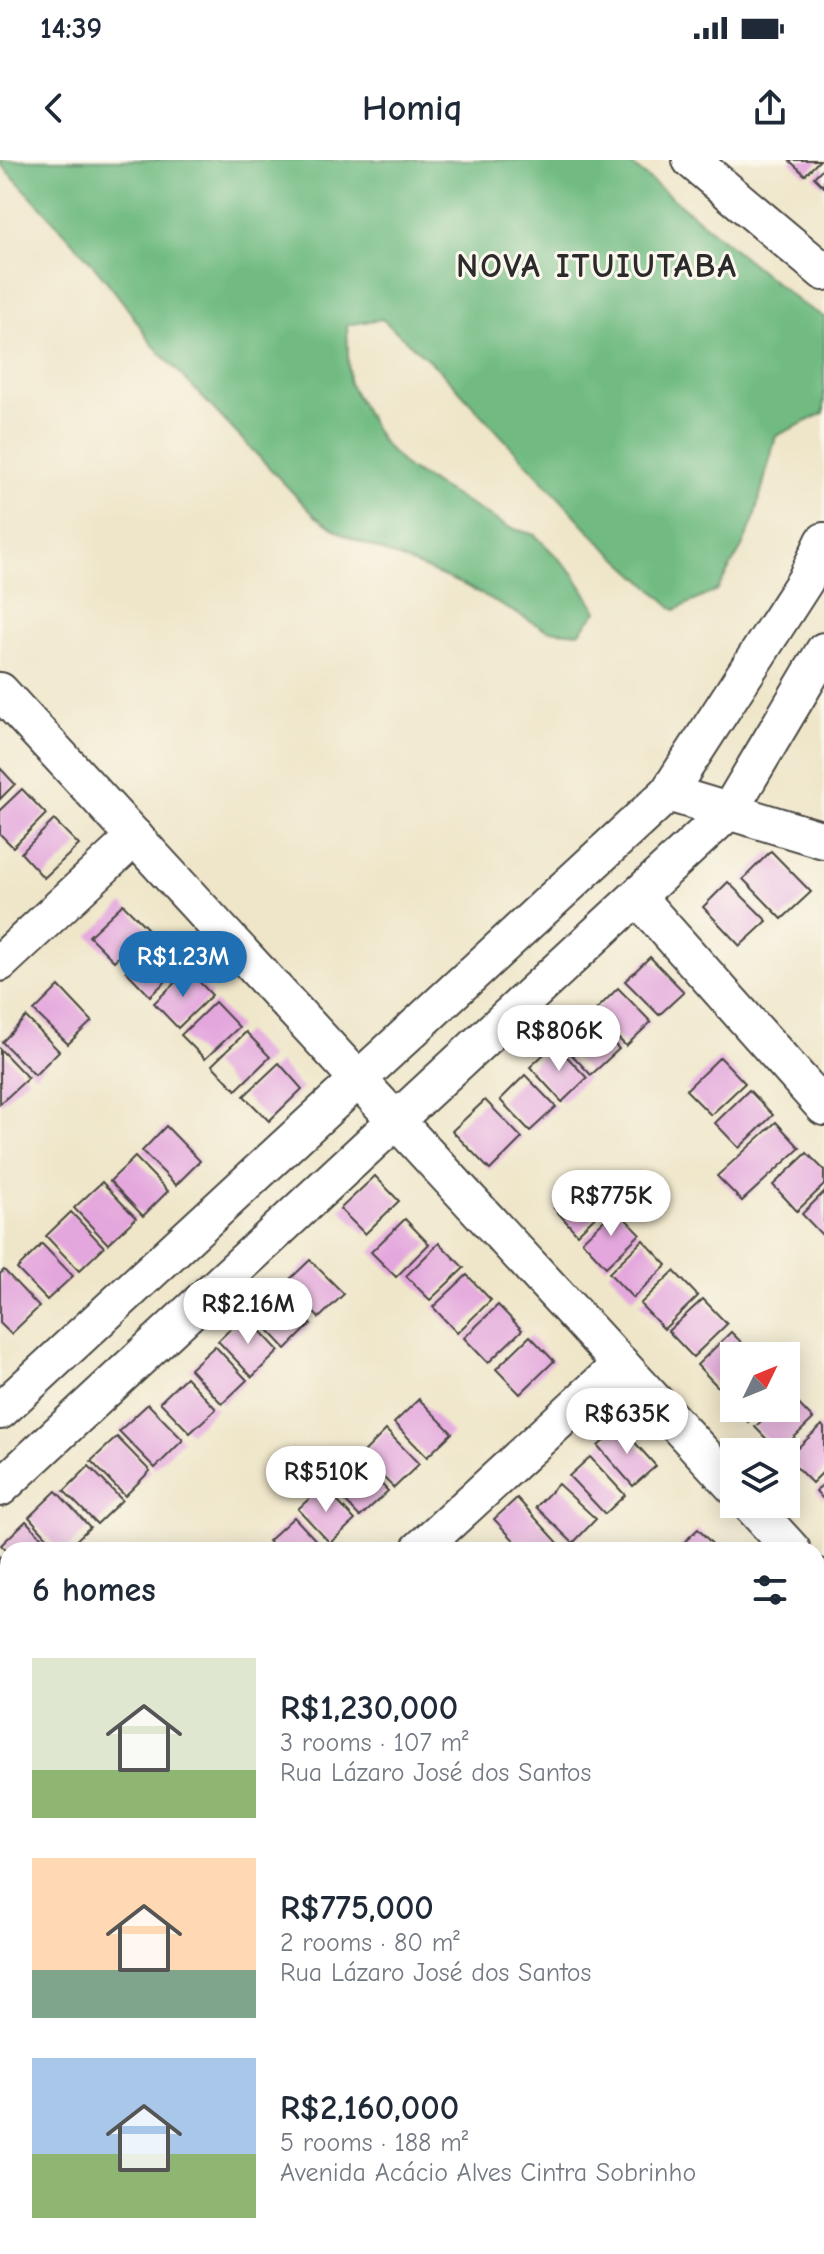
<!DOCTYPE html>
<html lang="en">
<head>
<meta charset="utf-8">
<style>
	body { margin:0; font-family:"Comic Neue",sans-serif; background:#f2f2f3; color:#1f2937; height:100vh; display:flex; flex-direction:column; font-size:30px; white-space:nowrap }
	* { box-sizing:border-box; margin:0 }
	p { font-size:26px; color:#747a83 }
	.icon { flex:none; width:44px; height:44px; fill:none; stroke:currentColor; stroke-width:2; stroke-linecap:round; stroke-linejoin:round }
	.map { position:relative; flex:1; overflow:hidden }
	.details { position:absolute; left:0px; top:1382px; width:824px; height:712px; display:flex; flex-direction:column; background:#fff; border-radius:24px 24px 0 0; box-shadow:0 4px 20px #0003 }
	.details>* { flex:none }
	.needle { width:52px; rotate:47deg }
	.buttons { position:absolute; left:720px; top:1182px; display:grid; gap:16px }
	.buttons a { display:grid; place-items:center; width:80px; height:80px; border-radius:0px; background:#fff; box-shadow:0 4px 20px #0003; font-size:40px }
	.price { position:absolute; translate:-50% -68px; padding:0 18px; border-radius:28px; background:#fff; color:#222; font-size:26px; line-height:52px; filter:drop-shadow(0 2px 4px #0008) }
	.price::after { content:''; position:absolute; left:50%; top:48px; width:24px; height:18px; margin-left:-12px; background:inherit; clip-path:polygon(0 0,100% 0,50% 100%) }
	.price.current { background:#1f6fb2; color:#fff }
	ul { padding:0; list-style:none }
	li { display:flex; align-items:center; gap:24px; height:200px; padding:0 32px }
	li span { display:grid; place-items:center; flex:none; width:224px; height:160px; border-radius:0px; color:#555 }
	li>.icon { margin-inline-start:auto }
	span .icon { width:96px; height:96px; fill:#fffc; stroke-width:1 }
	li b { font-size:34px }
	h2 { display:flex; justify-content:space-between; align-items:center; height:96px; padding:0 32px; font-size:34px }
	.status { display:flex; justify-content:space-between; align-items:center; height:56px; padding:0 40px; background:#fff; direction:ltr }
	.status svg { height:22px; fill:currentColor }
	header { display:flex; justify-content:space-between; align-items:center; height:104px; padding:0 32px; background:#fff; font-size:36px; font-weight:800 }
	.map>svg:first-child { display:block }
	.forest { fill:#71bb82; stroke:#4e7356; stroke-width:2 }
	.building { fill:#e4a7dd }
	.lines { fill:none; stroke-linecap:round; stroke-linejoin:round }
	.street-casing { stroke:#484743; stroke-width:40 }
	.street { stroke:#fff; stroke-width:36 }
	.labels { text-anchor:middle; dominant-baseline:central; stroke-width:6; stroke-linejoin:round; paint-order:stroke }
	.district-label { font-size:34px; font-weight:bold; letter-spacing:2px; fill:#2b2b2b; stroke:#fbf7ec }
</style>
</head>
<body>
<div class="status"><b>14:39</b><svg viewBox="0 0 49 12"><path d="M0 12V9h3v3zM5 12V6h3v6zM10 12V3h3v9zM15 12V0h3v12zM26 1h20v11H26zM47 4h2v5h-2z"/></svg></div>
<header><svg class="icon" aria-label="back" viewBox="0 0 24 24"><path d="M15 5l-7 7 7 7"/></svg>Homiq<svg class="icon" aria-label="share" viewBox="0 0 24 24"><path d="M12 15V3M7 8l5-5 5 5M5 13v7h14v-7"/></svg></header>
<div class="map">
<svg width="824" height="2094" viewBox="0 0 824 2094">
	<rect width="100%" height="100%" fill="#fbf7ec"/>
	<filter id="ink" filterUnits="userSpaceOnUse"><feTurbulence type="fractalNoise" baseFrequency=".0125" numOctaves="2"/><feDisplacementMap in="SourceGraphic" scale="16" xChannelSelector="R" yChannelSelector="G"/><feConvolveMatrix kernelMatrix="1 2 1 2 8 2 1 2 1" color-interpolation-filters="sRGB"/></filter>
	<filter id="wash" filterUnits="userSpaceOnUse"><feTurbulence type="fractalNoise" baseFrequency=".006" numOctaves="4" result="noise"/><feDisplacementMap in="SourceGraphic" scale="32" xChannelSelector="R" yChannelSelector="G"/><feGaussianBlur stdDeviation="1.8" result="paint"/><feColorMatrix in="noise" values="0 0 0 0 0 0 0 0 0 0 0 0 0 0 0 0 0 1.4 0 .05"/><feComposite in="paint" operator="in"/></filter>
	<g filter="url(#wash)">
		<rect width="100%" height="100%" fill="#efe6c9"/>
		<!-- forest -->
		<path class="forest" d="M0,0H626L799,142L824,157V253L776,276L754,359L742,387L717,430L675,450L600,382L441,211L382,159L347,165L349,223L382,282L406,307L508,367L535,375L573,413L597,451L579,473L547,470L464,425L344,375L315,356L151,183C110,117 53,60 0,3Z"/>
		<g id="blocks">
			<!-- building -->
			<g class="building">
				<polygon points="789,0 820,0 805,15"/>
				<polygon points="824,7 824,27 814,17"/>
				<polygon points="0,608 15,624 0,639"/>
				<polygon points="22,629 46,654 13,687 0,674 0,650"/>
				<polygon points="54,660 79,685 44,718 21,693"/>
				<polygon points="771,691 811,732 782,759 743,719"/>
				<polygon points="728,722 767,761 740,786 703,747"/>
				<polygon points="123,744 147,768 114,801 89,776"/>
				<polygon points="160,778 184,804 150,836 126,811"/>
				<polygon points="650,797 684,832 659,855 625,821"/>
				<polygon points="188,810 212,835 178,868 154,843"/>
				<polygon points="59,826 92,861 68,884 34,851"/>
				<polygon points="618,828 651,862 626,886 593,853"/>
				<polygon points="215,842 239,867 205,899 181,875"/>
				<polygon points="585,853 619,889 591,915 557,879"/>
				<polygon points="26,857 59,891 35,915 2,882"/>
				<polygon points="246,872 270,897 236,930 212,905"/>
				<polygon points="555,884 587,918 562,942 530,907"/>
				<polygon points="0,889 28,918 0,944"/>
				<polygon points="720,897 745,923 711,955 686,930"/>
				<polygon points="279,903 302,929 269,961 244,936"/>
				<polygon points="525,915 556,947 530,971 500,940"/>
				<polygon points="749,930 773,955 739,988 715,963"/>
				<polygon points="485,940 522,978 490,1010 452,971"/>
				<polygon points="776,962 800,988 742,1041 717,1016"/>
				<polygon points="166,966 200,1001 176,1025 142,991"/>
				<polygon points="807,993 824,1010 824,1025 797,1051 773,1025"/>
				<polygon points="135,997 168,1031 143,1056 110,1021"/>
				<polygon points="375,1016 399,1041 365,1074 340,1049"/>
				<polygon points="587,1016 611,1041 577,1074 554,1048"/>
				<polygon points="102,1022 136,1058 108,1084 74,1048"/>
				<polygon points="824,1032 824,1077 802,1054"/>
				<polygon points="616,1049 640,1074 606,1107 582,1081"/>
				<polygon points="71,1052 104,1087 79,1111 46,1076"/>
				<polygon points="405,1059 429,1084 396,1117 371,1092"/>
				<polygon points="643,1080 667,1105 633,1138 609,1113"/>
				<polygon points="439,1083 464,1108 430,1140 406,1116"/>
				<polygon points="42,1084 73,1116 47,1140 17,1109"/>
				<polygon points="310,1100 344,1134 319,1158 286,1123"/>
				<polygon points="4,1110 39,1147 11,1174 0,1163 0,1114"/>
				<polygon points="674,1111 698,1136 664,1169 640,1144"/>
				<polygon points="467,1115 491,1140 457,1173 433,1147"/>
				<polygon points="278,1130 311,1164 286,1189 254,1155"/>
				<polygon points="703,1139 727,1164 693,1197 668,1171"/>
				<polygon points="498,1145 522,1170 488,1203 464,1178"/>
				<polygon points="245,1155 279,1191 252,1217 218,1181"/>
				<polygon points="731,1172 755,1196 734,1196 734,1218 721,1230 697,1205"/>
				<polygon points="530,1176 554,1201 520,1234 496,1209"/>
				<polygon points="215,1186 247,1220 222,1244 190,1209"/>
				<polygon points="186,1217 216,1249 190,1273 160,1242"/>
				<polygon points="734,1227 734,1247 724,1236"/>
				<polygon points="789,1234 813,1259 779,1292 755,1267 775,1248 786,1248 786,1237"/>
				<polygon points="419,1239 452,1273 427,1297 394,1263"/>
				<polygon points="148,1244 183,1280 155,1308 119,1271"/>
				<polygon points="735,1248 762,1248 748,1262"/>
				<polygon points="822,1265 824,1268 824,1311 812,1323 787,1298"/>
				<polygon points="620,1266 656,1306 633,1326 598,1286"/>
				<polygon points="386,1270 419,1304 394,1328 361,1295"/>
				<polygon points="117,1277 150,1311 125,1336 91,1301"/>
				<polygon points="354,1295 388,1331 360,1357 326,1321"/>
				<polygon points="590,1297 625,1335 605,1354 569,1316"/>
				<polygon points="89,1306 122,1340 97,1364 64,1331"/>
				<polygon points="824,1323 824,1340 816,1331"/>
				<polygon points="558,1324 596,1359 573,1383 536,1347"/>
				<polygon points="323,1326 355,1360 330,1383 298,1349"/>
				<polygon points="56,1331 90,1367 66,1390 59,1390 29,1357"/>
				<polygon points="517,1338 562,1387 559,1390 523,1390 494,1359"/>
				<polygon points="294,1357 324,1389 322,1390 277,1390 268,1381"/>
				<polygon points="26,1361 53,1390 8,1390 8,1392 1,1385"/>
				<polygon points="698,1369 718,1390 676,1390"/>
				<polygon points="0,1397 8,1405 8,1442 0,1450"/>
				<polygon points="816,1495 824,1504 824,1531 816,1538"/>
				<polygon points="824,1544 824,1570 816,1561 816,1552"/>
				<polygon points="4,1625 8,1629 8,1679 0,1670 0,1629"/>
				<polygon points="816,1752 824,1760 816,1768"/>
				<polygon points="824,1772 824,1820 821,1823 816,1818 816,1780"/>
				<polygon points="8,1831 8,1876 0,1868 0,1839"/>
				<polygon points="0,1886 8,1895 8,1903 0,1910"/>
				<polygon points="816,1968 824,1977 824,1994 816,2002"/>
				<polygon points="824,2007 824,2055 816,2063 816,2014"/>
				<polygon points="158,2086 209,2086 201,2094 166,2094"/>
				<polygon points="222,2086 226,2086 233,2094 213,2094"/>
				<polygon points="384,2086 407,2086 399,2094 391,2094"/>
				<polygon points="420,2086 446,2086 454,2094 411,2094"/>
				<polygon points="602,2086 652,2086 644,2094 610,2094"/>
				<polygon points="667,2086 675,2094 658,2094"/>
			</g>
		</g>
	</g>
	<g filter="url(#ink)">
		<use href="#blocks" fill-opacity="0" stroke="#484743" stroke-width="2"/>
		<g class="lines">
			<!-- street casing -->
			<g class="street-casing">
				<g id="street">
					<polyline points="691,0 824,112"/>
					<polyline points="0,531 734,1327"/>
					<polyline points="668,633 824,680"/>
					<polyline points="637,737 824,947"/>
					<polyline points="0,803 135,677"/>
					<polyline points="0,1251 668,633 805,421 824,381"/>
					<polyline points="0,1328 729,651 824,491"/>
					<polyline points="750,1344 792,1390"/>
					<polyline points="419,1390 621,1204"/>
					<polyline points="816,1416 824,1425"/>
					<polyline points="0,1776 8,1769"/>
					<polyline points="816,1895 824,1903"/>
					<polyline points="0,2020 8,2029"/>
					<polyline points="59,2086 67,2094"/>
					<polyline points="510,2086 518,2094"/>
				</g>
			</g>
			<!-- street -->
			<use href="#street" class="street"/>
		</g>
	</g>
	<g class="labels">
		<!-- district labels -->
		<g class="district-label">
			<text x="597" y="106">NOVA ITUIUTABA</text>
		</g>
	</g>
</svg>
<div class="buttons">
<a><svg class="needle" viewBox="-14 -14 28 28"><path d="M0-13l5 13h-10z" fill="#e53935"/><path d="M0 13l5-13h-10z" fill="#747a83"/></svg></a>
<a><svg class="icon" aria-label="layers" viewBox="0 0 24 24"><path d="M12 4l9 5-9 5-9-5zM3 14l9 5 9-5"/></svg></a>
</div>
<b class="price current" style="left:183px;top:839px">R$1.23M</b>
<b class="price" style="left:559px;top:913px">R$806K</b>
<b class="price" style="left:611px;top:1078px">R$775K</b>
<b class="price" style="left:248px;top:1186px">R$2.16M</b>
<b class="price" style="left:627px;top:1296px">R$635K</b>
<b class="price" style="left:326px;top:1354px">R$510K</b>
<section class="details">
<h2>6 homes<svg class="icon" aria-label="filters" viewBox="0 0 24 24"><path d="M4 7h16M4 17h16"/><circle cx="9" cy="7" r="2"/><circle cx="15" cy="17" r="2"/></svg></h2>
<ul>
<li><span style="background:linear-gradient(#dfe7d0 70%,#8fb573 0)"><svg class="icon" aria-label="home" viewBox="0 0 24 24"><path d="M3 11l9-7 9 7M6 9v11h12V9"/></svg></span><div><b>R$1,230,000</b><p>3 rooms · 107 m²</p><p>Rua Lázaro José dos Santos</p></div></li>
<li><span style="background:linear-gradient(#ffd9b3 70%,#7fa58c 0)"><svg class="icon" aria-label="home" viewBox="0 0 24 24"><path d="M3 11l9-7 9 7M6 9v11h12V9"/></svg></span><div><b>R$775,000</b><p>2 rooms · 80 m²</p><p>Rua Lázaro José dos Santos</p></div></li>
<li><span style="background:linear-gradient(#a9c7e8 60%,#8fb573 0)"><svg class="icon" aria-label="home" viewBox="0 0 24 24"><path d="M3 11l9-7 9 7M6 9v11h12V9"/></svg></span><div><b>R$2,160,000</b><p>5 rooms · 188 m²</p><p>Avenida Acácio Alves Cintra Sobrinho</p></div></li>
</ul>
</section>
</div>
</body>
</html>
